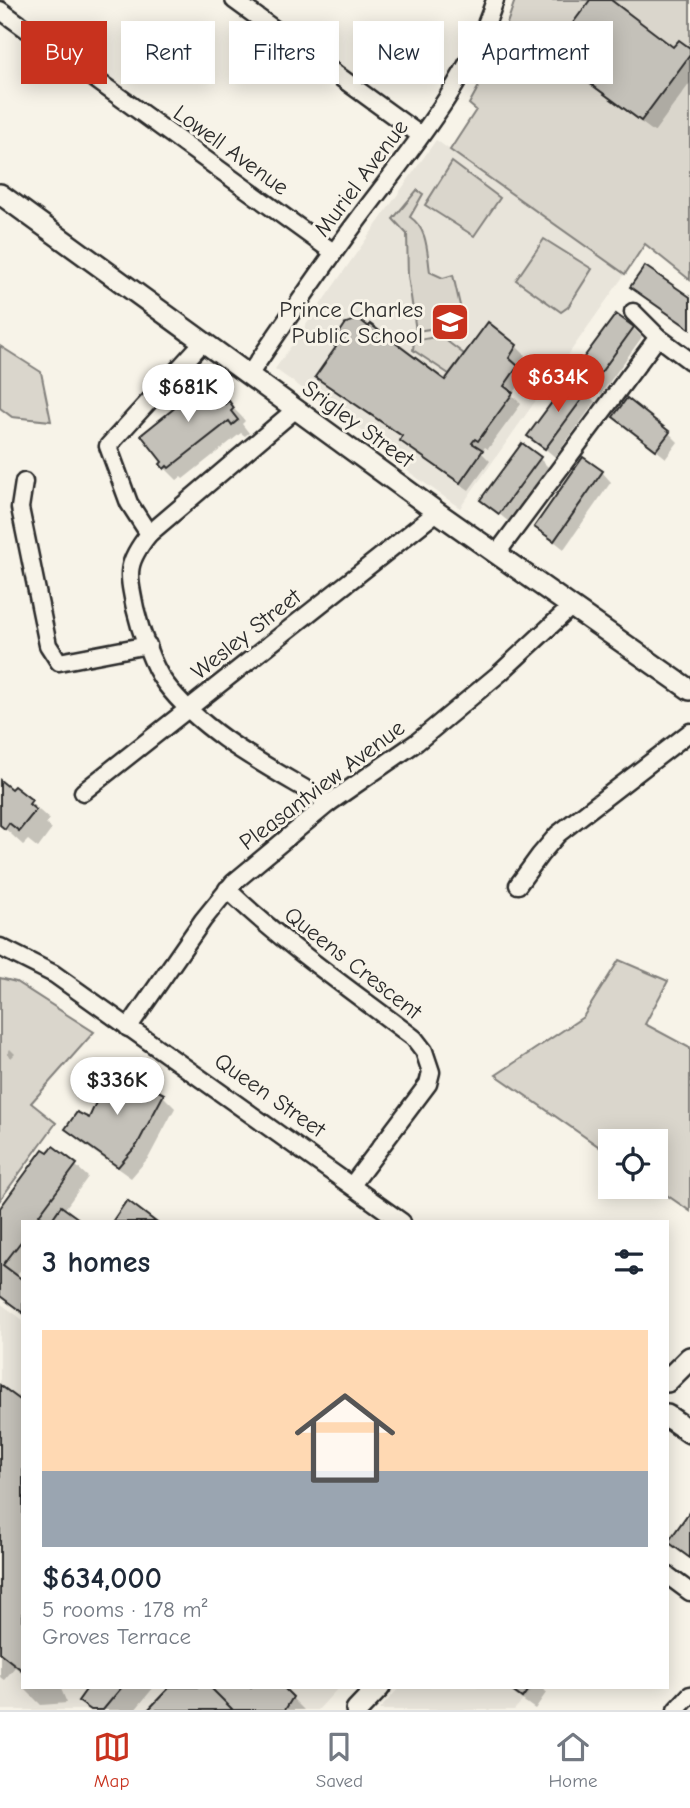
<!DOCTYPE html>
<html lang="en">
<head>
<meta charset="utf-8">
<style>
	body { margin:0; font-family:"Comic Neue",sans-serif; background:#f2f2f3; color:#1f2937; height:100vh; display:flex; flex-direction:column; font-size:26px; white-space:nowrap }
	* { box-sizing:border-box; margin:0 }
	p { font-size:23px; color:#747a83 }
	.icon { flex:none; width:38px; height:38px; fill:none; stroke:currentColor; stroke-width:2; stroke-linecap:round; stroke-linejoin:round }
	.map { position:relative; flex:1; overflow:hidden }
	.side { position:absolute; left:21px; top:1220px; width:648px; height:469px; display:flex; flex-direction:column; background:#fff; border-radius:0px; box-shadow:0 4px 18px #0003 }
	.side>* { flex:none }
	.banner { position:absolute; left:21px; top:21px; width:649px; height:63px; display:flex; gap:14px }
	.controls { position:absolute; left:598px; top:1129px; display:grid; gap:14px }
	.controls a { display:grid; place-items:center; width:70px; height:70px; border-radius:0px; background:#fff; box-shadow:0 4px 18px #0003; font-size:35px }
	.price { position:absolute; translate:-50% -60px; padding:0 16px; border-radius:24px; background:#fff; color:#222; font-size:23px; line-height:46px; filter:drop-shadow(0 2px 4px #0008) }
	.price::after { content:''; position:absolute; left:50%; top:42px; width:21px; height:16px; margin-left:-10px; background:inherit; clip-path:polygon(0 0,100% 0,50% 100%) }
	.price.selected { background:#c8321e; color:#fff }
	ul { padding:0; list-style:none }
	li { display:grid; align-content:center; gap:14px; height:371px; padding:0 21px }
	li span { display:grid; place-items:center; height:217px; border-radius:0px; color:#555 }
	li>.icon { margin-inline-start:auto }
	span .icon { width:126px; height:126px; fill:#fffc; stroke-width:1 }
	li b { font-size:30px }
	h2 { display:flex; justify-content:space-between; align-items:center; height:84px; padding:0 21px; font-size:30px }
	.chip { padding:0 24px; border-radius:0px; background:#fff; box-shadow:0 4px 18px #0003; font-size:24px; line-height:63px }
	.chip.selected { background:#c8321e; color:#fff }
	.dock { display:flex; justify-content:space-around; align-items:center; height:98px; border-top:2px solid #e0e1e3; background:#fff; font-size:19px; color:#747a83 }
	.dock a { display:grid; justify-items:center; gap:4px }
	.dock .selected { color:#c8321e }
	.map>svg:first-child { display:block }
	.built { fill:#e8e4da }
	.green { fill:#dad6cc; stroke:#82807c; stroke-width:2 }
	.shadow { fill:#0003 }
	.building { fill:#c4c1b9; stroke:#2b2b2b; stroke-width:2 }
	.lines { fill:none; stroke-linecap:round; stroke-linejoin:round }
	.minor-casing { stroke:#2b2b2b; stroke-width:21 }
	.tertiary-casing { stroke:#2b2b2b; stroke-width:24 }
	.secondary-casing { stroke:#2b2b2b; stroke-width:26 }
	.minor { stroke:#f7f3e8; stroke-width:16 }
	.tertiary { stroke:#f7f3e8; stroke-width:19 }
	.secondary { stroke:#f7f3e8; stroke-width:21 }
	.labels { text-anchor:middle; dominant-baseline:central; stroke-width:6; stroke-linejoin:round; paint-order:stroke }
	.street-label { font-size:23px; fill:#2b2b2b; stroke:#f7f3e8 }
	.poi-label { font-size:23px; fill:#2b2b2b; stroke:#f7f3e8; text-anchor:end }
</style>
</head>
<body>
<div class="map">
<svg width="690" height="1710" viewBox="0 0 690 1710">
	<rect width="100%" height="100%" fill="#f7f3e8"/>
	<filter id="ink" filterUnits="userSpaceOnUse"><feTurbulence type="fractalNoise" baseFrequency=".0143" numOctaves="2"/><feDisplacementMap in="SourceGraphic" scale="14" xChannelSelector="R" yChannelSelector="G"/><feConvolveMatrix kernelMatrix="1 2 1 2 8 2 1 2 1" color-interpolation-filters="sRGB"/></filter>
	<g filter="url(#ink)">
		<!-- built -->
		<g class="built">
			<polygon points="436,140 625,274 460,508 392,460 386,448 275,369"/>
			<polygon points="0,1303 23,1320 23,1687 339,1687 318,1710 0,1710"/>
			<polygon points="400,1687 535,1687 514,1710 379,1710"/>
		</g>
		<!-- green -->
		<g class="green">
			<polygon points="515,0 690,0 690,280 645,244 625,274 450,150 476,110 469,104 497,53"/>
			<polygon points="452,162 500,198 474,236 425,205"/>
			<path d="M417,190L423,194L410,217C428,229 427,252 430,272L443,278L453,275L461,310L438,315L436,328L416,331L408,276L407,234L393,219Z"/>
			<polygon points="544,239 592,269 568,307 561,312 516,280"/>
			<polygon points="440,336 464,354 449,374 413,350 414,341"/>
			<polygon points="0,346 41,372 51,421 12,417 0,408"/>
			<polygon points="619,960 668,981 645,1024 690,1048 690,1211 655,1187 656,1141 611,1141 611,1155 496,1075 583,1017"/>
			<polygon points="0,978 16,982 94,1032 31,1103 56,1123 0,1200"/>
		</g>
		<!-- shadow -->
		<g class="shadow">
			<polygon points="592,0 608,0 674,49 690,50 690,83 654,132 565,66 552,53"/>
			<polygon points="633,287 690,299 690,330 642,296"/>
			<polygon points="633,328 642,337 601,394 575,372"/>
			<polygon points="516,346 525,355 517,368 526,377 512,395 521,404 488,449 485,447 481,452 490,461 469,490 411,450 402,441 403,438 327,385 318,376 445,382"/>
			<polygon points="209,386 227,405 229,404 241,416 245,421 242,424 249,433 245,436 241,433 183,479 181,477 177,480 165,468 200,394"/>
			<polygon points="586,393 595,402 555,457 530,436"/>
			<polygon points="615,417 669,433 678,442 666,458"/>
			<polygon points="540,459 549,468 509,522 482,500"/>
			<polygon points="602,472 611,482 564,549 536,527"/>
			<polygon points="0,782 11,792 14,788 49,819 46,823 52,829 38,848 28,840 23,845 0,824"/>
			<polygon points="10,1049 15,1054 11,1058 7,1054"/>
			<polygon points="163,1096 175,1108 149,1157 131,1178 79,1141 67,1129"/>
			<polygon points="75,1165 88,1177 64,1210 80,1222 23,1222 23,1267 15,1277 23,1283 23,1314 0,1295 0,1211"/>
			<polygon points="0,1387 23,1404 23,1673 15,1667 4,1680 0,1677"/>
			<polygon points="23,1687 63,1687 61,1689 67,1703 41,1705"/>
			<polygon points="91,1687 154,1687 135,1710 90,1710 81,1701"/>
			<polygon points="172,1687 288,1687 285,1691 304,1710 150,1710"/>
			<polygon points="504,1687 541,1687 546,1693 535,1709"/>
		</g>
		<!-- building -->
		<g class="building">
			<polygon points="590,0 611,0 673,47 679,40 690,48 690,55 641,121 550,54"/>
			<polygon points="645,266 690,297 690,329 630,287"/>
			<polygon points="616,314 634,327 591,386 573,372"/>
			<polygon points="359,319 369,327 370,324 445,380 488,322 517,345 509,358 518,366 504,386 513,393 478,441 475,439 472,443 483,450 460,483 400,441 402,436 315,377 336,347 332,344 346,323"/>
			<polygon points="570,378 588,391 545,449 527,436"/>
			<polygon points="193,384 199,392 209,384 225,404 229,401 234,408 231,411 238,420 232,425 229,421 169,468 167,466 164,469 160,464 162,462 141,435 177,406 173,400"/>
			<polygon points="627,398 670,432 656,450 613,417"/>
			<polygon points="522,443 541,457 499,514 480,500"/>
			<polygon points="583,457 603,471 554,541 534,527"/>
			<polygon points="0,780 11,789 14,786 32,800 29,804 36,810 19,831 9,823 5,829 0,825"/>
			<polygon points="115,1068 164,1094 137,1145 118,1167 65,1129 77,1112 89,1118 106,1080"/>
			<polygon points="53,1146 77,1164 39,1215 47,1222 23,1222 23,1239 3,1265 23,1280 23,1313 0,1296 0,1208 43,1149 48,1152"/>
			<polygon points="127,1200 156,1222 112,1222"/>
			<polygon points="61,1206 83,1222 50,1222"/>
			<polygon points="0,1385 23,1402 23,1671 0,1653"/>
			<polygon points="690,1511 690,1558 668,1542"/>
			<polygon points="88,1687 122,1687 103,1710 91,1710 78,1701"/>
			<polygon points="170,1687 283,1687 293,1697 285,1710 148,1710"/>
			<polygon points="170,1687 210,1687 233,1710 148,1710"/>
			<polygon points="507,1687 530,1687 522,1698"/>
		</g>
		<g class="lines">
			<!-- minor casing -->
			<g class="minor-casing">
				<g id="minor">
					<polyline points="234,0 420,135"/>
					<polyline points="0,10 333,252"/>
					<polyline points="633,312 658,337 690,361"/>
					<path d="M249,375C285,322 321,269 360,217C411,149 468,83 495,0"/>
					<path d="M296,409L149,534C125,564 128,573 135,608C140,629 152,666 165,683C206,737 272,768 329,803"/>
					<polyline points="24,482 20,508 48,645 59,662 148,645"/>
					<polyline points="149,534 129,503 108,446 204,341"/>
					<polyline points="497,553 658,337"/>
					<polyline points="83,792 437,512"/>
					<polyline points="518,885 540,855 558,834 690,732"/>
					<path d="M227,889C284,944 351,990 414,1038L424,1051L431,1072L428,1084L352,1185"/>
					<polyline points="0,947 54,974 402,1222"/>
					<polyline points="128,1028 203,920 233,883 329,803 417,742 500,673 572,606"/>
					<polyline points="667,1575 690,1592"/>
					<polyline points="676,1710 690,1695"/>
				</g>
			</g>
			<!-- tertiary casing -->
			<g class="tertiary-casing">
				<polyline id="tertiary" points="0,194 437,512 690,690"/>
			</g>
			<!-- secondary casing -->
			<g class="secondary-casing">
				<g id="secondary">
					<polyline points="667,1381 690,1358"/>
					<polyline points="667,1416 690,1432"/>
					<polyline points="357,1710 379,1687"/>
				</g>
			</g>
			<!-- minor -->
			<use href="#minor" class="minor"/>
			<!-- tertiary -->
			<use href="#tertiary" class="tertiary"/>
			<!-- secondary -->
			<use href="#secondary" class="secondary"/>
		</g>
	</g>
	<!-- icons -->
	<defs>
		<g id="school-square" transform="scale(2.0125)"><rect x="-9" y="-9" width="18" height="18" rx="4" fill="#c8321e" stroke="#f7f3e8"/><path d="M0-5L7-2L0 1L-7-2ZM-4 1L0 2.5L4 1V4Q0 6-4 4Z" fill="#fff"/></g>
	</defs>
	<g fill-rule="evenodd">
		<use href="#school-square" x="450" y="322"/>
	</g>
	<g class="labels">
		<!-- street labels -->
		<g class="street-label">
			<text transform="translate(231 150) rotate(36)">Lowell Avenue</text>
			<text transform="translate(361 178) rotate(-53)">Muriel Avenue</text>
			<text transform="translate(358 424) rotate(36)">Srigley Street</text>
			<text transform="translate(246 634) rotate(-38)">Wesley Street</text>
			<text transform="translate(322 785) rotate(-37)">Pleasantview Avenue</text>
			<text transform="translate(353 963) rotate(38)">Queens Crescent</text>
			<text transform="translate(270 1095) rotate(35)">Queen Street</text>
		</g>
		<!-- poi labels -->
		<g class="poi-label">
			<text x="423" y="309">Prince Charles<tspan x="423" dy="26">Public School</tspan></text>
		</g>
	</g>
</svg>
<div class="controls">
<a><svg class="icon" aria-label="locate" viewBox="0 0 24 24"><circle cx="12" cy="12" r="6"/><path d="M12 2v4M12 18v4M2 12h4M18 12h4"/></svg></a>
</div>
<b class="price selected" style="left:558px;top:414px">$634K</b>
<b class="price" style="left:188px;top:424px">$681K</b>
<b class="price" style="left:117px;top:1117px">$336K</b>
<div class="banner">
<a class="chip selected">Buy</a>
<a class="chip">Rent</a>
<a class="chip">Filters</a>
<a class="chip">New</a>
<a class="chip">Apartment</a>
</div>
<section class="side">
<h2>3 homes<svg class="icon" aria-label="filters" viewBox="0 0 24 24"><path d="M4 7h16M4 17h16"/><circle cx="9" cy="7" r="2"/><circle cx="15" cy="17" r="2"/></svg></h2>
<ul>
<li><span style="background:linear-gradient(#ffd9b3 65%,#9aa5b1 0)"><svg class="icon" aria-label="home" viewBox="0 0 24 24"><path d="M3 11l9-7 9 7M6 9v11h12V9"/></svg></span><div><b>$634,000</b><p>5 rooms · 178 m²</p><p>Groves Terrace</p></div></li>
</ul>
</section>
</div>
<nav class="dock">
<a class="selected"><svg class="icon" aria-label="map" viewBox="0 0 24 24"><path d="M3 6l6-2 6 2 6-2v14l-6 2-6-2-6 2zM9 4v14M15 6v14"/></svg>Map</a>
<a><svg class="icon" aria-label="saved" viewBox="0 0 24 24"><path d="M7 4h10v16l-5-4-5 4z"/></svg>Saved</a>
<a><svg class="icon" aria-label="home" viewBox="0 0 24 24"><path d="M3 11l9-7 9 7M6 9v11h12V9"/></svg>Home</a>
</nav>
</body>
</html>
